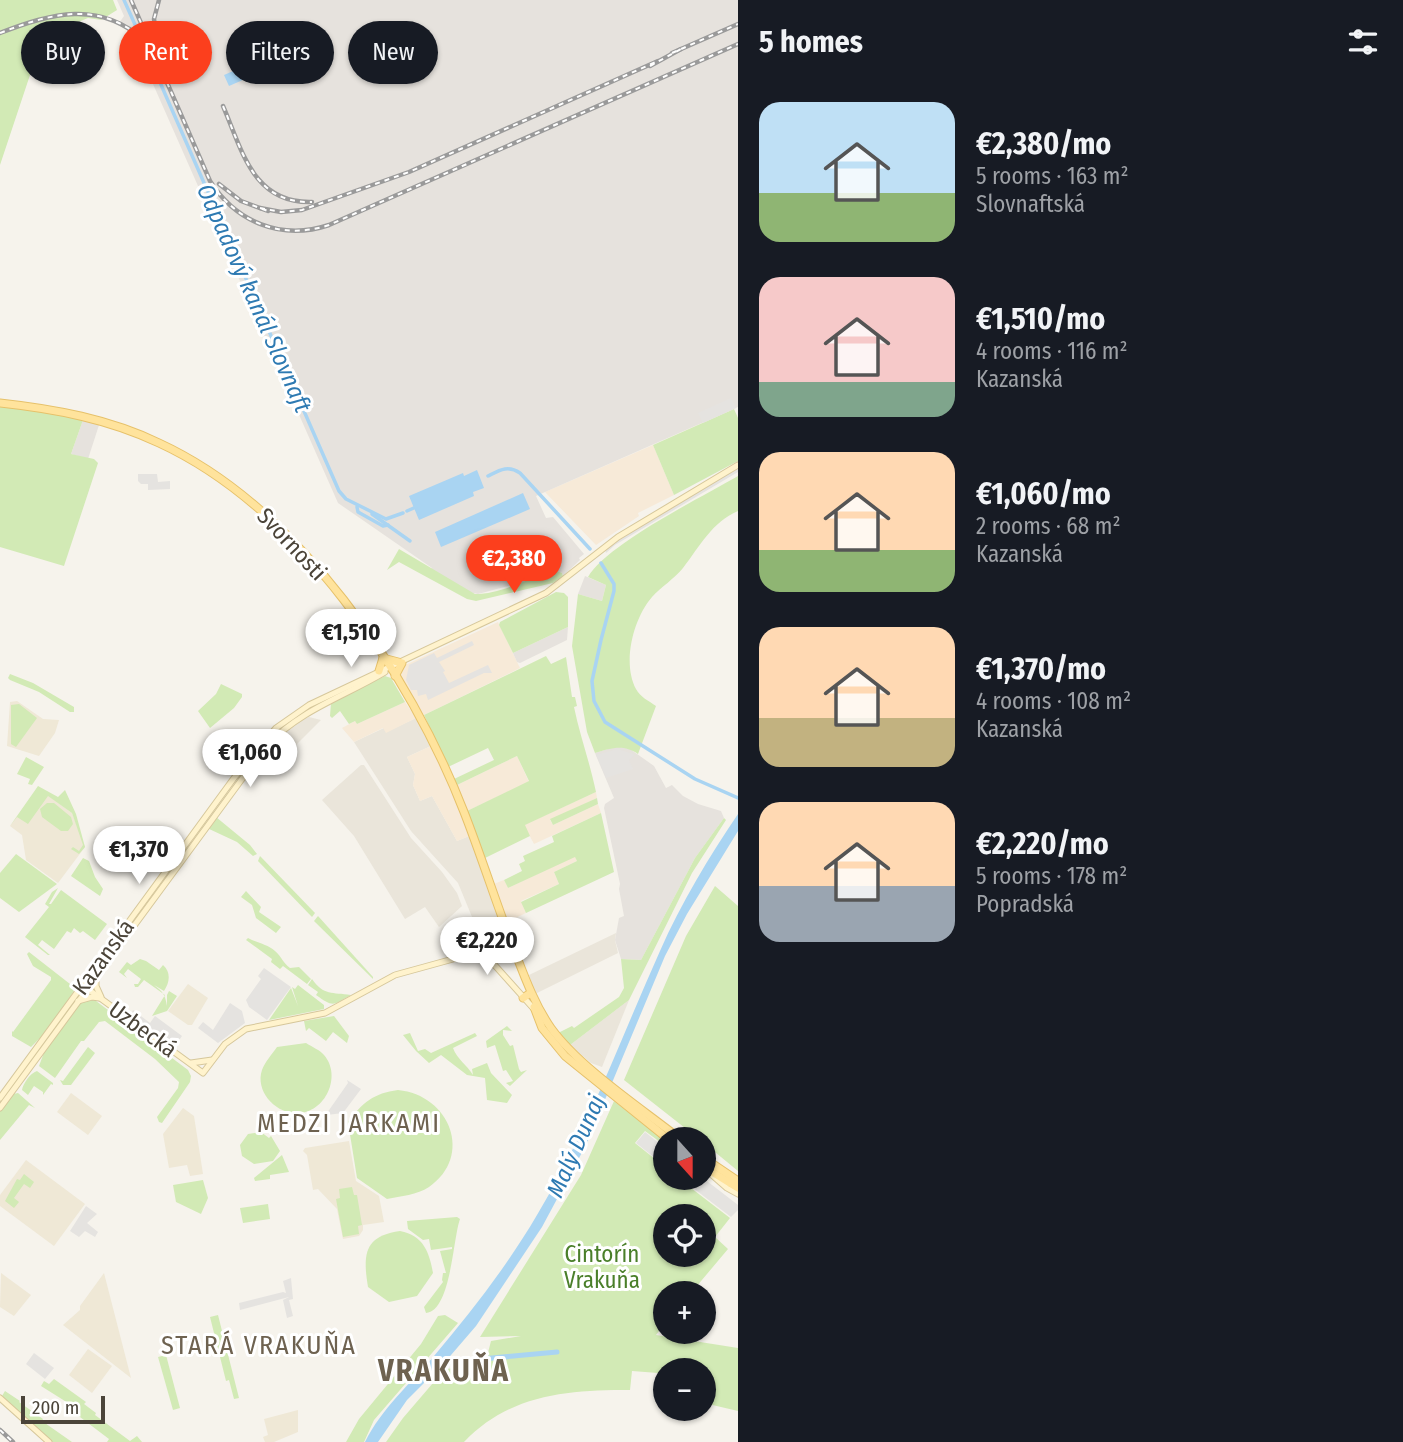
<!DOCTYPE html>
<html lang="en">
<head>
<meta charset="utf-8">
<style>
	body { margin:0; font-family:"Fira Sans Condensed",sans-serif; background:#242831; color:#f1f3f6; height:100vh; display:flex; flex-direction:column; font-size:26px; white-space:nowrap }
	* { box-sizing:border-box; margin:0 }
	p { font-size:23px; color:#9ea1a6 }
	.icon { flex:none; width:38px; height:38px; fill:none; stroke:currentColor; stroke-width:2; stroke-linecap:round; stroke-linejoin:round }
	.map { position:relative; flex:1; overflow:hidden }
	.sheet { display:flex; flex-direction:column; background:#171b24; width:665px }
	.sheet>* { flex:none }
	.hud { position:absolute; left:21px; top:21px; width:611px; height:63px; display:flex; gap:14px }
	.needle { width:46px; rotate:159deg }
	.buttons { position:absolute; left:653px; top:1127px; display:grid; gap:14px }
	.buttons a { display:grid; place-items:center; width:63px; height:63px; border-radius:50%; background:#171b24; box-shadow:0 2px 5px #0004; font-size:35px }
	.scale { position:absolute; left:21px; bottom:18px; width:84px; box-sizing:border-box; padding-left:7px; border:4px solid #4b4439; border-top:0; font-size:19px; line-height:24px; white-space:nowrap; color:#4b4439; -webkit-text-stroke:5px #fff; paint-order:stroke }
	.price { position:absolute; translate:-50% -60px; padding:0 16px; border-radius:24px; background:#fff; color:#222; font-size:23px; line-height:46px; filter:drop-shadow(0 2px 4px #0008) }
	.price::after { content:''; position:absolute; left:50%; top:42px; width:21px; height:16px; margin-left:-10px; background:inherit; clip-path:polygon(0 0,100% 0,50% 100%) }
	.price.on { background:#fc3f1d; color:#fff }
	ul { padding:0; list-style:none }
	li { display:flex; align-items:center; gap:21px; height:175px; padding:0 21px }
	li span { display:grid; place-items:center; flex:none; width:196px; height:140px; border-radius:21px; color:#555 }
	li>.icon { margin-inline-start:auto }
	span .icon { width:84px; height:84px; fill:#fffc; stroke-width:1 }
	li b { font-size:30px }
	h2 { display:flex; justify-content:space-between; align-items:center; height:84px; padding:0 21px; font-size:30px }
	.tag { padding:0 24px; border-radius:32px; background:#171b24; box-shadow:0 2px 5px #0004; font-size:24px; line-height:63px }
	.tag.on { background:#fc3f1d; color:#fff }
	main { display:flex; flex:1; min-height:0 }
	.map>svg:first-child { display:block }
	.residential { fill:#eae5da }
	.commercial { fill:#f7ead8 }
	.industrial { fill:#e6e2dd }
	.education { fill:#efe8d6 }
	.green { fill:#d2eab5; fill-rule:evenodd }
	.parking { fill:#e5e3e0 }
	.water { fill:#a9d4f2 }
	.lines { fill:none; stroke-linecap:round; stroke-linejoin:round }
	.canal { stroke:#a9d4f2; stroke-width:3.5 }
	.river { stroke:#a9d4f2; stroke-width:5 }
	.secondary-casing { stroke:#d6c79b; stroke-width:7 }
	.primary-casing { stroke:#e6c16a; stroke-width:9 }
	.secondary { stroke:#fff3cd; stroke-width:5 }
	.primary { stroke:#ffe39c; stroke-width:7 }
	.rail-casing { stroke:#9a9a9a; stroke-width:4.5 }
	.rail { stroke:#fff; stroke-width:2; stroke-dasharray:5; stroke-linecap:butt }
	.labels { text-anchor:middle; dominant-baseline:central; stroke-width:6; stroke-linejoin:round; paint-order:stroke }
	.street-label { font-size:23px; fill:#4b4439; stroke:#fff }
	.park-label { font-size:23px; fill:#4a7f2a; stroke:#fff }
	.water-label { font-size:24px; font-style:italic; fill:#2e7ab2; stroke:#fff }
	.quarter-label { font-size:26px; letter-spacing:2px; fill:#6e6250; stroke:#fff }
	.district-label { font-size:30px; font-weight:bold; letter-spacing:2px; fill:#6e6250; stroke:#fff }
</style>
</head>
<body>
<main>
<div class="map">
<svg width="738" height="1442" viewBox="0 0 738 1442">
	<rect width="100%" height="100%" fill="#f6f3ec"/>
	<!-- residential -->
	<g class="residential">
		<polygon points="309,717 321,720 295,746 286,738 274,751 269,745 296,721"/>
		<polygon points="416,718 431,746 407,757 415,774 413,785 420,801 432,796 457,841 469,836 499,919 477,929 458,883 411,831 354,742 384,728 386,732"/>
		<polygon points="361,765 364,765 411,838 442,872 457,893 462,906 439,927 425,907 405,919 354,836 322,800"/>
		<polygon points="616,933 615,940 618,953 535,994 529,975"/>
		<polygon points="629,1000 602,1067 591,1063 570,1045"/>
	</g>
	<!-- commercial -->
	<g class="commercial">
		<polygon points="653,445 674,495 638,513 639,516 596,545 545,492"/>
		<polygon points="498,622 520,668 424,715 399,673 403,666"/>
		<polygon points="405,702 416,718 386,733 383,728 354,742 342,728 355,721 357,724"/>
		<polygon points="431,746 450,786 469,836 457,841 432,796 420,801 413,785 415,774 407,757"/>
		<polygon points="517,756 529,782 467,811 457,785"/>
		<polygon points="596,792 597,798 550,820 553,825 598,804 601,813 534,844 524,825"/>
		<polygon points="575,856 577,861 554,872 559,884 521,901 526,913 507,922 494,884 504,880 508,888"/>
	</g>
	<!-- industrial -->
	<g class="industrial">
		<polygon points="117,0 738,0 738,407 536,496 546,518 553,517 584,554 579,558 580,560 563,576 562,573 554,570 523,582 478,594 469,592 429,570 432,568 338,503 130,32 119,23 124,16"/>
		<polygon points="83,420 99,425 88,459 71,454"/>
		<polygon points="585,576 606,585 602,601 578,594"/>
		<polygon points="568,627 567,640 520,663 517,662 513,653"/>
		<polygon points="617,746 630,749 654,766 666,788 672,785 683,796 698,804 721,811 724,818 695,858 641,960 621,959 615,940 619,918 624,916 619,889 620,884 604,808 605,804 614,798 595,753"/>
	</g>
	<!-- education -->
	<g class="education">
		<polygon points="17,701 43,719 59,720 55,733 39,756 7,746 10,702"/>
		<polygon points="38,788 72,813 85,847 58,883 26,860 22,835 10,826"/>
		<polygon points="188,984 208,998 192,1025 188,1025 168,1011"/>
		<polygon points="71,1093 102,1116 88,1135 57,1112"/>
		<polygon points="183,1108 194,1116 203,1174 190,1176 187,1165 169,1168 163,1134"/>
		<polygon points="349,1141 356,1181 379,1196 384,1222 363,1225 363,1230 359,1236 343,1239 337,1209 318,1189 313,1190 307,1155 303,1151 305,1148"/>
		<polygon points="26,1160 85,1204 54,1246 0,1206 0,1195"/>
		<polygon points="1,1273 31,1295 14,1316 0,1307"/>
		<polygon points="104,1273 131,1378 63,1325 80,1310 80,1306"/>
		<polygon points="88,1349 112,1366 92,1393 69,1375"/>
		<polygon points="298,1410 298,1432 274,1442 265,1442 263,1437 268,1435 264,1419"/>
	</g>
	<!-- green -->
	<g class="green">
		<polygon points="0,0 113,0 117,10 101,20 88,18 71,25 46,27 0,165"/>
		<polygon points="0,406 56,414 83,420 71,454 94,459 98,463 64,566 0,547"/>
		<polygon points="734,409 738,418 738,461 674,495 653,445"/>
		<path d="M738,476V511C712,522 700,546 683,568C674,579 661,587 652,597C633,619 622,663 636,689C640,697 649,701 656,706L638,754C623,744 612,748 595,753L587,732L572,646L578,594L602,601L606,585L588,577C607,544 702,497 738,476Z"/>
		<path d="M399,549L475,594C502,594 529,578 554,570L562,573L563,576L553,583L476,601L467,599L399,562L387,570Z"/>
		<polygon points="556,592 564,593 568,597 568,627 513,653 499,625 500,622"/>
		<path d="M546,656L551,664L566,657L572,697H575L577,706L574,707C580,736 590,763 596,792L525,825L530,836L485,858L467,811L529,781L517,756L457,785L454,779L494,760L488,748L448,767L424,715Z"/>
		<polygon points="10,674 33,683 74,707 74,712 70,712 39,692 10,680 8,678"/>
		<polygon points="385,676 391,678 405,702 357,724 355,721 349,724 340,711 332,718 330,716 331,703"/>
		<polygon points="221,684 242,694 242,697 234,708 210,728 198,711 216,694"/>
		<polygon points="19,704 37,718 16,747 11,744 11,705"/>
		<polygon points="26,757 44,767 32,785 28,784 30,779 17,774"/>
		<polygon points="38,786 58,797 65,790 76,814 85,847 79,854 71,849 73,847 79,851 83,845 72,813 48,796 28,824 17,817 10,826"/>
		<polygon points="597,798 598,804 553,825 550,819"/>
		<polygon points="47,803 54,803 71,817 73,824 68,831 61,831 42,817 40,809"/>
		<polygon points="601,813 614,872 526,913 521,902 559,884 554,872 577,861 575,857 508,888 504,880 522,871 519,864 525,861 523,856 554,842 552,836"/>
		<polygon points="216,817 250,845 257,854 253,856 237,842 207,828"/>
		<polygon points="724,818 726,820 692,873 629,1000 570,1045 558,1033 572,1026 574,1028 619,997 624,988 621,959 641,960 695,858"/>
		<polygon points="16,854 57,884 19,912 0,898 0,873"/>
		<polygon points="260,856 315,913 312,917 258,861"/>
		<polygon points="83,858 89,861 95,877 103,889 100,896 71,876"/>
		<polygon points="715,886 738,906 738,1171 704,1143 704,1139 699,1139 624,1080 686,936"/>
		<polygon points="58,888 49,904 51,904 61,890 107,924 95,940 83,931 80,933 74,928 71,933 67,931 54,949 42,940 38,945 50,955 48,955 25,937 49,907 45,904 52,892"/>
		<polygon points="246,891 261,907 259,912 281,927 276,933 256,918 252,905 241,897"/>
		<polygon points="318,916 373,977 373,979 314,921"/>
		<path d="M248,938C257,943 267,944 275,951C282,957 283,963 290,968L299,967L311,979L307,984L283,966L280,969L271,962L272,959L246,940Z"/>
		<polygon points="29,952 70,984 74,991 47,1031 31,1047 12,1036 12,1031 13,1032 51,980 51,977 33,966 27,954"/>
		<path d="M140,959L146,961L159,970L163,965C171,972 170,982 164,991L154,985C163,992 165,994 167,1006V995L169,991L177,996L167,1011L152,1016L165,995L144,980L138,987H135L134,984H138L141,979L128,969L124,974L127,978L119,972L127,962L131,965Z"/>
		<path d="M312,979C324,996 332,992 351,995C333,1005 334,1008 316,995L318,992L308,985Z"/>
		<polygon points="298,985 324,1005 324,1009 269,1020 291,988 298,1006 292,987 295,989"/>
		<polygon points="90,999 96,1001 188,1070 191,1076 190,1082 162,1123 159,1122 157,1117 178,1088 179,1082 155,1059 105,1021 99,1022 84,1041 81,1041 55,1078 39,1066 45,1050 81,1001"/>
		<polygon points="334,1016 349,1036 347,1043 333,1032 326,1041 309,1028 306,1031 304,1021"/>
		<polygon points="507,1026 512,1031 503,1030 503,1035 510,1046 513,1045 519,1069 521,1072 527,1070 510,1086 506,1083 513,1081 506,1070 503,1071 495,1045 487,1048 486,1041"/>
		<path d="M410,1033L418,1051L425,1049L431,1053L475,1033L477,1036L453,1048C457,1059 467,1065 473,1075L472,1069L487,1063L491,1073L512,1095L507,1103L487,1100L485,1078L467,1075L441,1055L429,1063L416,1051L403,1035Z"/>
		<path d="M306,1043C312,1047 320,1050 324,1055C343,1077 324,1116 294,1113C274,1112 255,1090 262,1070C265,1062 272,1054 277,1047Z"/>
		<polygon points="88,1047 95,1053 71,1085 63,1085 60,1080 63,1081"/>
		<path d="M37,1071L53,1083V1085L51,1084L43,1095V1092L34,1086L28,1095L22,1090C23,1084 30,1073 37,1071Z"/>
		<path d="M398,1090C450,1095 474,1156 429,1187C417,1195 401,1196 387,1199L357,1178L348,1122C362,1103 374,1093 398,1090Z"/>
		<polygon points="18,1093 35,1108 29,1105 0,1140 0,1110 13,1094"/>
		<path d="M614,1101L662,1139L660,1142L645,1131L635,1143L665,1167V1178H678L730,1218L715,1237L728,1249L691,1293H665V1323L656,1335L738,1348V1411L704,1403V1370H665V1394L656,1393L658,1373L632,1371L630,1390C568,1390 510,1394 464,1442H386L403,1418L445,1369L480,1366L483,1372L491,1341L521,1336L480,1337L581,1175ZM665,1216H704V1255H665Z"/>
		<polygon points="261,1132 269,1138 271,1136 280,1151 273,1161 254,1164 242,1156 240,1145 248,1134"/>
		<polygon points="282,1155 289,1172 270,1175 270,1179 255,1181 254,1178"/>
		<polygon points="24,1174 34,1182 30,1188 24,1184 14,1198 19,1202 14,1208 5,1201 17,1179 20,1180"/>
		<polygon points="203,1180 208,1198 201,1214 176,1202 173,1185"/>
		<polygon points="352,1187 354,1195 357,1195 362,1225 358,1226 359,1234 343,1237 336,1199 340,1198 339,1189"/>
		<polygon points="268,1204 270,1219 243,1223 240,1208"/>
		<path d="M457,1217L460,1219C453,1238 451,1311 426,1313L424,1307L443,1282L442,1280L443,1273H446L440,1251L452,1249V1247L431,1250L429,1239L423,1240L408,1229L407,1221Z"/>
		<path d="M400,1231C424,1236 429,1252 433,1273L417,1296L389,1302L368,1287C363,1256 363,1236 400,1231Z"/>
		<polygon points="218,1315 239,1398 234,1399 229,1380 226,1381 210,1317"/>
		<polygon points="445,1315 458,1323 374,1420 364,1442 346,1442 359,1419 421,1344 438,1316"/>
		<polygon points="166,1355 180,1408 173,1410 158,1357"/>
		<polygon points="54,1379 86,1402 84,1404 96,1413 95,1415 130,1441 137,1436 142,1442 107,1442 109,1439 76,1414 76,1408 41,1386 44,1381 49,1384"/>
		<polygon points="5,1391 20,1401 19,1402 43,1419 42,1421 72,1442 52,1442 2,1396"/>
	</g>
	<!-- parking -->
	<g class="parking">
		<polygon points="731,398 736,408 703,423 698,413"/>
		<polygon points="738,468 738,472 615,545 606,553 605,550 612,544"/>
		<polygon points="138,474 157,474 158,482 170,481 170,489 148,490 148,484 141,484 138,481"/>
		<polygon points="472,641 474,645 439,662 445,671 443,672 449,683 488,665 492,673 484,673 428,700 426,694 418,696 417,690 411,690 406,680 409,665 434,653 437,658"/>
		<polygon points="618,749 635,755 629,760 633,769 606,778 596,755"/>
		<polygon points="264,968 291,987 267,1020 249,1007 246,1000 261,979 258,976"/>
		<polygon points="230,1003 242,1011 245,1023 218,1043 198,1028 203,1022 213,1030"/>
		<polygon points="133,1010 150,1023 155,1016 182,1036 175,1046 131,1014"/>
		<polygon points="347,1080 361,1089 343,1113 327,1115 327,1113 348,1083"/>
		<polygon points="645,1132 665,1148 665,1166 636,1143"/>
		<polygon points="680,1178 703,1178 738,1205 738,1210 731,1217"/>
		<polygon points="86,1206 97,1214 87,1223 98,1232 95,1237 85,1231 79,1237 70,1231"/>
		<polygon points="291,1278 293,1299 289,1300 293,1316 287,1318 283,1300 289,1297 240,1310 239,1303 283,1292 286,1293 283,1281"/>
		<polygon points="34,1353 54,1368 45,1379 26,1364"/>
	</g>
	<!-- water -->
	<g class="water">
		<polygon points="247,65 252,76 229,86 224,75"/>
		<polygon points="477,470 484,488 473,492 474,496 419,520 409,496 463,473 464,476"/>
		<polygon points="523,493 530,509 441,547 435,532"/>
		<path d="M738,814V831L687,914L665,956L586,1145L542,1227L476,1326L445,1362L407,1400L378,1442H365C382,1408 410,1384 434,1356C472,1311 507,1266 537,1215C587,1132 620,1040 660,951C681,903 709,857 738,814Z"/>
	</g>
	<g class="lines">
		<!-- canal -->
		<g class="canal">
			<polyline points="124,0 137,29"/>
			<polyline points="141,39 339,491 346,499 386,519 403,513"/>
			<path d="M488,476C500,470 508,465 520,473L590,549"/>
			<polyline points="357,507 358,512 383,526 388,525"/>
			<polyline points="407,511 416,507"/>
			<polyline points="372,514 410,541"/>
			<polyline points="601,563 614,584 614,591 601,640 592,681 594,701 605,722 695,779 738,798"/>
		</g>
		<!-- river -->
		<polyline class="river" points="439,1363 557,1352"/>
		<!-- secondary casing -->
		<g class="secondary-casing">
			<g id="secondary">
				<polyline points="96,977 96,986 101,997"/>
				<polyline points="85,987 203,1073 225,1044 246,1029 325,1013 395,975 482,951 534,1009"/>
				<polyline points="78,1001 92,997 99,998"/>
				<polyline points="191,1063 212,1060"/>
				<polyline points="0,1098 234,778 276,728 309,705 546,593 618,537 738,465"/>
				<path d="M0,1108L267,745C302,709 343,697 385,672"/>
				<polyline points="711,1174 727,1188 738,1194"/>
				<polyline points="0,1398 49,1442"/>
			</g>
		</g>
		<!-- primary casing -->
		<g class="primary-casing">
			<g id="primary">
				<path d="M0,403C55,409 109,419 159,443C298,507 410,673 464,812C482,858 497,906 515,952C525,978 535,1005 551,1028C580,1068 641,1108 680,1139"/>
				<polyline points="383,658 402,663 395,676"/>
				<polyline points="379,671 383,658"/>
				<polyline points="523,998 529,994"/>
				<polyline points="534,1007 542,1028 565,1056 668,1139"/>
				<polyline points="704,1158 738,1181"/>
				<polyline points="704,1167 738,1188"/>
			</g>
		</g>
		<!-- secondary -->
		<use href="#secondary" class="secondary"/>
		<!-- primary -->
		<use href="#primary" class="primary"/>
		<!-- rail casing -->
		<g class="rail-casing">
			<g id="rail">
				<path d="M131,0L210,181C236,222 281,241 329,225L738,44"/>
				<path d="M0,33C52,13 99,0 144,40"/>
				<polyline points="158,48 154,19 159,0"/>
				<polyline points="672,53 738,24"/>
				<polyline points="650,66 681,49"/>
				<path d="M223,106C242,150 253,204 312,202"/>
				<polyline points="219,184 241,201 268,211"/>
				<polyline points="260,208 281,212 302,210 409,172 658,61"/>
				<polyline points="0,1430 13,1442"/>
			</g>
		</g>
		<!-- rail -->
		<use href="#rail" class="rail"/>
	</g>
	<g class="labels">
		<!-- street labels -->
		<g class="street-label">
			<text transform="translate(292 544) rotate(47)">Svornosti</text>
			<text transform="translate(103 957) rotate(-54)">Kazanská</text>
			<text transform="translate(143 1029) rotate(36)">Uzbecká</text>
		</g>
		<!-- park labels -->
		<g class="park-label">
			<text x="602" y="1254">Cintorín<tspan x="602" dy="26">Vrakuňa</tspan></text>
		</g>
		<!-- water labels -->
		<g class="water-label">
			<text transform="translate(254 298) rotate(66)">Odpadový kanál Slovnaft</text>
			<text transform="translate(576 1146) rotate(-66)">Malý Dunaj</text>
		</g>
		<!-- quarter labels -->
		<g class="quarter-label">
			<text x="349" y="1123">MEDZI JARKAMI</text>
			<text x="259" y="1345">STARÁ VRAKUŇA</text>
		</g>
		<!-- district labels -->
		<g class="district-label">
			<text x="444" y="1371">VRAKUŇA</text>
		</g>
	</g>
</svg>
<div class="buttons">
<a><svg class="needle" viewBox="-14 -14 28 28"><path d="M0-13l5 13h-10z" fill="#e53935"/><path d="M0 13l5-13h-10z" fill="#9ea1a6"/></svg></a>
<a><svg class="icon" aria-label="locate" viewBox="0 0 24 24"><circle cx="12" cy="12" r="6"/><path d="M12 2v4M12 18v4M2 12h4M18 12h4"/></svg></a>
<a>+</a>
<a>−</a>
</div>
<div class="scale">200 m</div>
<b class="price on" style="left:514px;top:595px">€2,380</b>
<b class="price" style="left:351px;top:669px">€1,510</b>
<b class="price" style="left:250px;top:789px">€1,060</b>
<b class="price" style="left:139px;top:886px">€1,370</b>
<b class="price" style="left:487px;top:977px">€2,220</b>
<div class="hud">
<a class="tag">Buy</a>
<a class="tag on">Rent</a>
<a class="tag">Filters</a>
<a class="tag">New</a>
</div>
</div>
<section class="sheet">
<h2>5 homes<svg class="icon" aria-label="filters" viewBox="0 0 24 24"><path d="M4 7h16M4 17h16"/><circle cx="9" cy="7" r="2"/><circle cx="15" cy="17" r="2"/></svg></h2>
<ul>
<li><span style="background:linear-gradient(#bfe0f5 65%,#8fb573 0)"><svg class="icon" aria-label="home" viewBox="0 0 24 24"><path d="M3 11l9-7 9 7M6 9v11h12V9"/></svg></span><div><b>€2,380/mo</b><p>5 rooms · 163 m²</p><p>Slovnaftská</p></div></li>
<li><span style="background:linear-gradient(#f6c9c9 75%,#7fa58c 0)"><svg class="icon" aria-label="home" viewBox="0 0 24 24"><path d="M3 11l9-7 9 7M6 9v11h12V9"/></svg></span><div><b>€1,510/mo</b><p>4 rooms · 116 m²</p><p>Kazanská</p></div></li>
<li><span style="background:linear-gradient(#ffd9b3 70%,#8fb573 0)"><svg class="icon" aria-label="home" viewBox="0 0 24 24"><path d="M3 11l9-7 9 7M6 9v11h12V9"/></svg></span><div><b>€1,060/mo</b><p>2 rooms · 68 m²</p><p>Kazanská</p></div></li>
<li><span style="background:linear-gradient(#ffd9b3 65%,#c2b280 0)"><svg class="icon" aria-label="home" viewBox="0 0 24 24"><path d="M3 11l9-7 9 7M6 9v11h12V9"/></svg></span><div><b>€1,370/mo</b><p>4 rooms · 108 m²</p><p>Kazanská</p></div></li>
<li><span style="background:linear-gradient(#ffd9b3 60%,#9aa5b1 0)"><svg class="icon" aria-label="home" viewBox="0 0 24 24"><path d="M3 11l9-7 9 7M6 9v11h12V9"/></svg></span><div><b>€2,220/mo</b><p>5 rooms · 178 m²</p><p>Popradská</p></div></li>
</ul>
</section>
</main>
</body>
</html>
